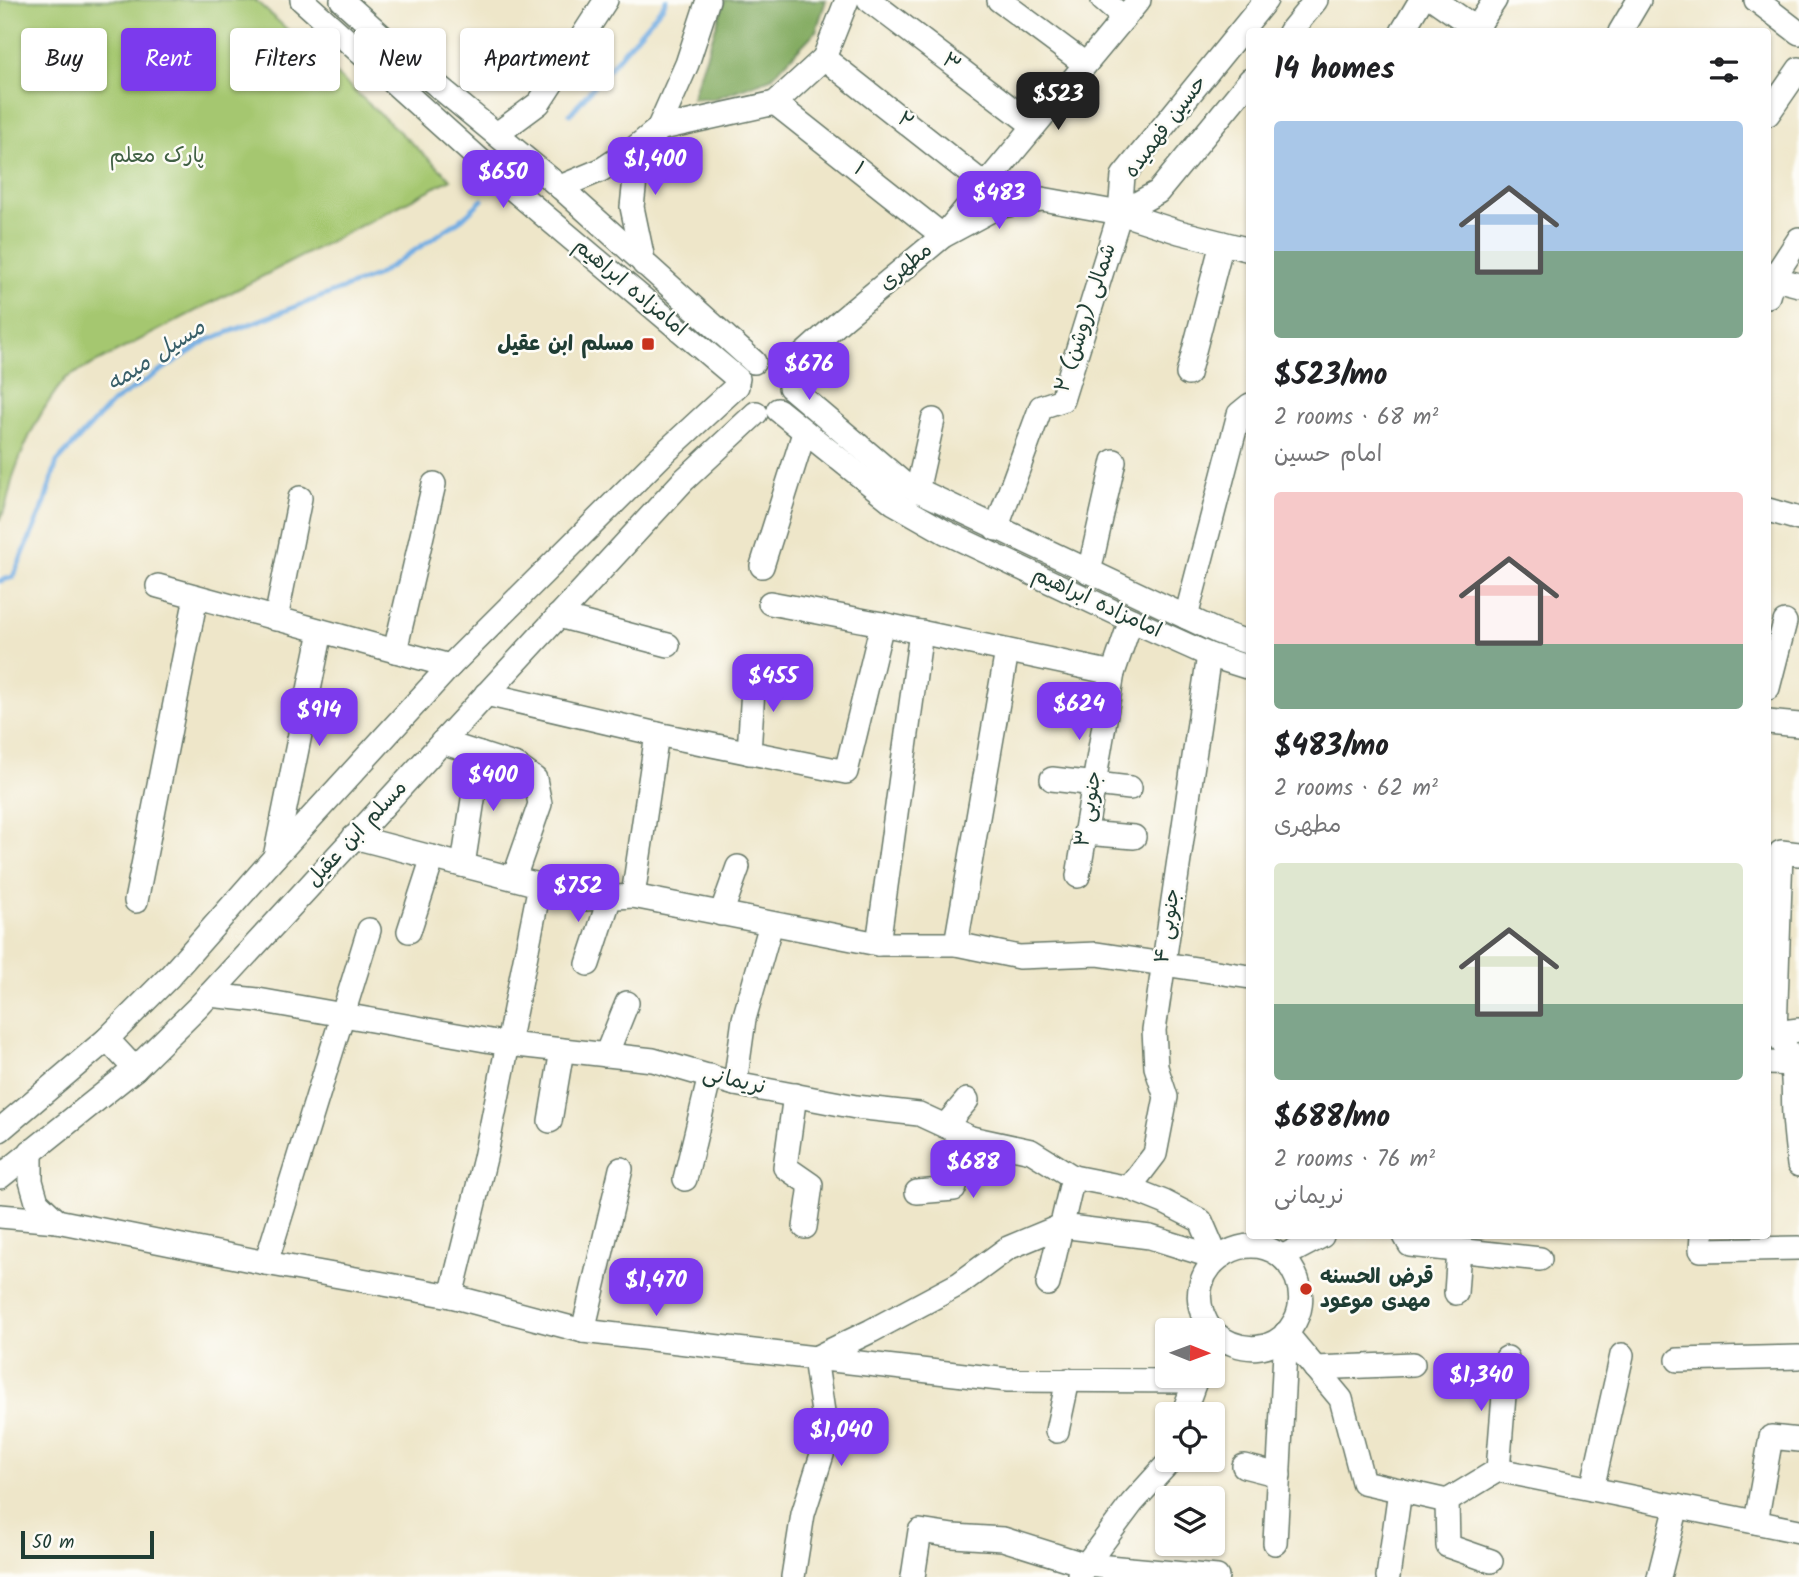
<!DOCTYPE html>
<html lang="en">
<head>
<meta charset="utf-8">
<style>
	body { margin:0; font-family:Kalam,"Playpen Sans Arabic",sans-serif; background:#f6f6f6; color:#202124; height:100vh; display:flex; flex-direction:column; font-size:26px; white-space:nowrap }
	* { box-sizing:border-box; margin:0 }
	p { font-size:23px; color:#757577 }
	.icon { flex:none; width:38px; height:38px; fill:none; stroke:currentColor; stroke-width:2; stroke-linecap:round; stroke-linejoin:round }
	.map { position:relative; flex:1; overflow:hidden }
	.side { position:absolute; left:1246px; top:28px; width:525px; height:1211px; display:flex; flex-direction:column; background:#fff; border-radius:7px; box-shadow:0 2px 5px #0004 }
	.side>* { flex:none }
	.banner { position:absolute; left:21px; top:28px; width:665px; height:63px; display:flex; gap:14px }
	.needle { width:46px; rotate:91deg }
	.controls { position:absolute; left:1155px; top:1318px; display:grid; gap:14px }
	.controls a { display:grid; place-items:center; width:70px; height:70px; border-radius:7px; background:#fff; box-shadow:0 2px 5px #0004; font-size:35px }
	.scale { position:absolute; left:21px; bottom:18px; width:133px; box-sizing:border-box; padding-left:7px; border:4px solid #1f3d34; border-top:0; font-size:19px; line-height:24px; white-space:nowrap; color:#1f3d34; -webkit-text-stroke:5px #fdfcf7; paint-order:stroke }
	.price { position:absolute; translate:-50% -60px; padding:0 16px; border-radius:14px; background:#7c3aed; color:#fff; font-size:23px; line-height:46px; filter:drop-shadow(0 2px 4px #0008) }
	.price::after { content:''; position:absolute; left:50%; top:42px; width:21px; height:16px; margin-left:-10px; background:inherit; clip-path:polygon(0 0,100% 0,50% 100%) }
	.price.selected { background:#222; color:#fff }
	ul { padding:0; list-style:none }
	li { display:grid; align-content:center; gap:14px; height:371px; padding:0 28px }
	li span { display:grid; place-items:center; height:217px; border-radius:7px; color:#555 }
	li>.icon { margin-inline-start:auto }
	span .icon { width:126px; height:126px; fill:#fffc; stroke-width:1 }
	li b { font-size:30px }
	h2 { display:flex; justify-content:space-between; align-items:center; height:84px; padding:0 28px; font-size:30px }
	.chip { padding:0 24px; border-radius:7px; background:#fff; box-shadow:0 2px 5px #0004; font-size:24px; line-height:63px }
	.chip.selected { background:#7c3aed; color:#fff }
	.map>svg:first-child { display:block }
	.green { fill:#a5c770; stroke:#628252; stroke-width:2 }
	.forest { fill:#84ac62; stroke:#52744b; stroke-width:2 }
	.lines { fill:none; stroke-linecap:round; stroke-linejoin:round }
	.stream { stroke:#72ade3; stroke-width:5 }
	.minor-casing { stroke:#677868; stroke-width:26 }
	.minor { stroke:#fff; stroke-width:23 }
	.poi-dot { fill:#c8321e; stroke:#fdfcf7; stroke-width:2.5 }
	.labels { text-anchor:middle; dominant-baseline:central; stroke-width:5; stroke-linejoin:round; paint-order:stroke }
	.street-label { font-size:21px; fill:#1f3d34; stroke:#fdfcf7 }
	.park-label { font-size:21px; fill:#406043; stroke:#fdfcf7 }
	.poi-label { font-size:21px; font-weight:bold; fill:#1f3d34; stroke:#fdfcf7; text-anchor:end }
	.water-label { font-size:23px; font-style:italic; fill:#385f69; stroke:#fdfcf7 }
</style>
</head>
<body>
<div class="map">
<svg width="1799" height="1577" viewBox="0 0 1799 1577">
	<rect width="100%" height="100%" fill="#fdfcf7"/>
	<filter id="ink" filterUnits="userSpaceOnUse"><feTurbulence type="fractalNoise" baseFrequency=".0143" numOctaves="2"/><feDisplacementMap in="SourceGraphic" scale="14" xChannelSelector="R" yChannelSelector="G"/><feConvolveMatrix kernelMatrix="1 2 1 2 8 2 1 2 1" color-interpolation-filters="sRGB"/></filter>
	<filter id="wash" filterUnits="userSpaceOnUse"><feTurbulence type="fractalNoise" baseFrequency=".00686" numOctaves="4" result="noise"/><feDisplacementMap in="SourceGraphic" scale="28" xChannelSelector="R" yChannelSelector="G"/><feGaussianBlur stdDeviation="1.57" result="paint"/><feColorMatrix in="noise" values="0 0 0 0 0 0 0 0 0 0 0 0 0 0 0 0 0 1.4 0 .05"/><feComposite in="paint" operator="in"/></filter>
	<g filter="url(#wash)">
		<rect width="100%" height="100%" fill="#eee6c9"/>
		<!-- green -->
		<path class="green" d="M0,0H255L451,179L66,378C43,406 26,439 14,474C9,490 8,505 0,520Z"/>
		<!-- forest -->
		<polygon class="forest" points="725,0 826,0 816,31 771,78 713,99 692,98"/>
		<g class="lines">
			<!-- stream -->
			<g class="stream">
				<polyline points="570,114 663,6 666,0"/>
				<polyline points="0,581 13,577 44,505 57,462 113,402 208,340 376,276 462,219 482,200"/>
			</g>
		</g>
	</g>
	<g filter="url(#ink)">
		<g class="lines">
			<!-- minor casing -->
			<g class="minor-casing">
				<g id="minor">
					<polyline points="302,0 501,179 738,379"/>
					<polyline points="342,0 427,77 560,187 754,362"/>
					<polyline points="869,0 1034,126"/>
					<polyline points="999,0 1085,64"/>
					<polyline points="1103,0 1124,18"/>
					<polyline points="1435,0 1481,32"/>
					<polyline points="1756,0 1799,33"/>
					<polyline points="1290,32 1316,0"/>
					<polyline points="1402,32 1421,0"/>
					<polyline points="1474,32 1495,0"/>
					<polyline points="1620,32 1639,0"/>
					<polyline points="824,58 985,185"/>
					<polyline points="775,103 943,236 1139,0"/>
					<polyline points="1768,114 1799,69"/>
					<polyline points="497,134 539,103 606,0"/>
					<polyline points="560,187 601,170 636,147 658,129 775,103 824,58 847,0"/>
					<polyline points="1120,213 1158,192 1250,80"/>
					<polyline points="644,264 632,207 636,170 658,129 687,64 708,0"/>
					<polyline points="1768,277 1799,285"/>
					<polyline points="1768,296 1773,279 1799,239"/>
					<polyline points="785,371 843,319 943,236 997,207 1042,199 1120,213 1179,232 1250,250"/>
					<polyline points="1188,374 1222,243"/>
					<polyline points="790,387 903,483 1218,632 1250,643"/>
					<polyline points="778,410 894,503 945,532 1131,620 1209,655 1250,668"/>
					<polyline points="917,491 933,420"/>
					<polyline points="1768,510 1799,519"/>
					<polyline points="996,529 1041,407 1062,400 1120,213 1123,176 1266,0"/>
					<polyline points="762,566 804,433"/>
					<polyline points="1089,572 1114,461"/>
					<polyline points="158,586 450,666"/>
					<polyline points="770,603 882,624 1113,673"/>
					<polyline points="558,616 668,645"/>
					<polyline points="1186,617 1239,414 1250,405"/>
					<polyline points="276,619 300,498"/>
					<polyline points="395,651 434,484"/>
					<polyline points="1768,688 1785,622"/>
					<polyline points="486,694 657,734 846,772 882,624"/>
					<polyline points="1768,722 1799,725"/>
					<polyline points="442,742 517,766 535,779 540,804 514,878"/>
					<polyline points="749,753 754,673"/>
					<polyline points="1052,779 1130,788"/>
					<polyline points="1085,833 1134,837"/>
					<polyline points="354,837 558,890 584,899 633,896 657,734"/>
					<polyline points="1799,854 1781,852 1775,1033 1799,1030"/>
					<polyline points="275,857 321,631"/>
					<polyline points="463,865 480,754"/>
					<polyline points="1078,876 1113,673 1131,620"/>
					<polyline points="633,896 878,944 956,944 1019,957 1097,954 1250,977"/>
					<polyline points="136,901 196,597"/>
					<polyline points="721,914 738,867"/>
					<polyline points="409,931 433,857"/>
					<polyline points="878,944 921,632"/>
					<polyline points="956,944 1007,651"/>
					<polyline points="588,964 610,897"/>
					<polyline points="209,995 258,1000 508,1044 653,1060 735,1084 856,1107 919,1114 971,1138 1031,1151 1073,1177 1129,1188 1164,1202 1201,1221 1217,1258"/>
					<path d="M1768,1029C1799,1048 1792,1082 1794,1115C1795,1131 1797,1148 1799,1165"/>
					<polyline points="107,1039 135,1069"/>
					<polyline points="606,1055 627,1003"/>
					<polyline points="1768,1063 1793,1064"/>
					<polyline points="735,1084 744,1019 771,924"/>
					<polyline points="795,1095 785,1167 811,1185 805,1227"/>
					<polyline points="550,1121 562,1050"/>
					<polyline points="945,1126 967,1100"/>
					<polyline points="0,1130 107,1039 170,976 275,857 450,666 660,457 737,386"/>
					<polyline points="31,1151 31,1181 37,1202 57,1221"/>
					<polyline points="0,1177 135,1069 198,1007 684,480 756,413"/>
					<polyline points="685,1179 710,1076"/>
					<polyline points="1129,1188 1155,1154 1166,1097 1156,1067 1154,1030 1209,655"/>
					<polyline points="917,1192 954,1189 971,1138"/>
					<polyline points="0,1216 57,1221 266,1263 451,1296 583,1331 815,1358 871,1331 959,1284 1008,1248 1061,1226 1150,1237 1217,1258"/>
					<polyline points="1405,1236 1410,1245 1540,1259"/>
					<polyline points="1702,1236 1701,1250 1799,1248"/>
					<polyline points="1282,1257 1322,1236"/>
					<polyline points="266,1263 369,930"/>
					<polyline points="1048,1284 1073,1177"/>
					<polyline points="1456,1293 1459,1250"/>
					<polyline points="451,1296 485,1158 540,885"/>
					<path d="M1211,1330C1165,1263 1269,1209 1297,1279C1302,1293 1302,1308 1295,1321C1277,1355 1239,1354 1213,1332"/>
					<polyline points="583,1331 621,1169"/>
					<polyline points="1286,1333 1341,1399 1363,1482 1447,1501 1498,1470 1799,1531"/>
					<polyline points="1678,1360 1799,1357"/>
					<polyline points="1315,1368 1413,1364"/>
					<polyline points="1183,1414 1197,1376"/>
					<polyline points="1057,1431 1068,1380"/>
					<polyline points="1244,1466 1279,1475"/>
					<polyline points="1498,1470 1507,1358"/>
					<polyline points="1592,1489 1622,1355"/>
					<polyline points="1447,1501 1448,1546 1491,1561"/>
					<polyline points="1756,1522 1771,1437 1799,1440"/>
					<polyline points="1275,1543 1286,1333"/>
					<polyline points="1079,1574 1132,1503 1171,1460"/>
					<polyline points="793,1577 803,1514 827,1439 815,1358 1008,1380 1195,1381"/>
					<polyline points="913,1577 920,1531 953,1536 1003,1539 1086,1565 1217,1577"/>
					<polyline points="1388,1577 1400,1490"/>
					<polyline points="1659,1577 1677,1506"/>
				</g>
			</g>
			<!-- minor -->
			<use href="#minor" class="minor"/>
		</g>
	</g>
	<!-- markers -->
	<g class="poi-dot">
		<rect x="641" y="337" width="14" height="14" rx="3.5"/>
		<circle cx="1306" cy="1289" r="7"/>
	</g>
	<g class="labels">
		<!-- street labels -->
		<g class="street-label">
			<text transform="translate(951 63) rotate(37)">۳</text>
			<text transform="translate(905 121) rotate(38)">۲</text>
			<text transform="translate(1166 127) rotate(-53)">حسین فهمیده</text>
			<text transform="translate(859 169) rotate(38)">۱</text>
			<text transform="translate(906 267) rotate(-40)">مطهری</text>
			<text transform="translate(630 288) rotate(40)">امامزاده ابراهیم</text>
			<text transform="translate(1086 318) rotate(-72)">۲ شمالی (روشن)</text>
			<text transform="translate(1097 603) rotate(25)">امامزاده ابراهیم</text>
			<text transform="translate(1089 809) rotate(-80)">۳ جنوبی</text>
			<text transform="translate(357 834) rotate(-47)">مسلم ابن عقیل</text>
			<text transform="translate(1168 926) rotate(-81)">۴ جنوبی</text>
			<text transform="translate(734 1081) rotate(13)">نریمانی</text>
		</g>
		<!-- park labels -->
		<g class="park-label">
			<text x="157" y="156">پارک معلم</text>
		</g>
		<!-- poi labels -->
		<g class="poi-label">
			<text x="634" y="344">مسلم ابن عقیل</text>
			<text x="1320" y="1277" text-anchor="start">قرض الحسنه<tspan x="1320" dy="24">مهدی موعود</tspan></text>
		</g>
		<!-- water labels -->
		<g class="water-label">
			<text transform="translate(156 356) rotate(-33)">مسیل میمه</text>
		</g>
	</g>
</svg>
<div class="controls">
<a><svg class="needle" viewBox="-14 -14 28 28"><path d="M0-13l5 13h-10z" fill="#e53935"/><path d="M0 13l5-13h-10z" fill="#757577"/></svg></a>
<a><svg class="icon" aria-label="locate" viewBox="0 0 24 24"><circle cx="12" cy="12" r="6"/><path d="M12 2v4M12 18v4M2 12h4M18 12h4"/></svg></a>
<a><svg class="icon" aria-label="layers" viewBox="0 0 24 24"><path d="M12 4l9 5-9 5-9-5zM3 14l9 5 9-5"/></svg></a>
</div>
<div class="scale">50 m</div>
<b class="price selected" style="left:1058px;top:132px">$523</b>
<b class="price" style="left:655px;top:197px">$1,400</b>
<b class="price" style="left:503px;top:210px">$650</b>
<b class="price" style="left:999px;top:231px">$483</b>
<b class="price" style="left:809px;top:402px">$676</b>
<b class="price" style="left:773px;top:714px">$455</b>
<b class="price" style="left:1079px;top:742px">$624</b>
<b class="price" style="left:319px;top:748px">$914</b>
<b class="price" style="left:493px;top:813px">$400</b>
<b class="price" style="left:578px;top:924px">$752</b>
<b class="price" style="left:973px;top:1200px">$688</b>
<b class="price" style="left:656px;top:1318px">$1,470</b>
<b class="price" style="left:1481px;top:1413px">$1,340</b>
<b class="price" style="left:841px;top:1468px">$1,040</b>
<div class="banner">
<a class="chip">Buy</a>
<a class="chip selected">Rent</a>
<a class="chip">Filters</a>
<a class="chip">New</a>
<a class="chip">Apartment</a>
</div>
<section class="side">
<h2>14 homes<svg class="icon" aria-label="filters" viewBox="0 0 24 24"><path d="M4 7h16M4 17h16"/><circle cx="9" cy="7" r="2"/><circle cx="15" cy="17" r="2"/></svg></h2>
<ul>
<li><span style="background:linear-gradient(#a9c7e8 60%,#7fa58c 0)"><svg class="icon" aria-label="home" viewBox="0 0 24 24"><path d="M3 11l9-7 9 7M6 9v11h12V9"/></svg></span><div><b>$523/mo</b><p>2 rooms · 68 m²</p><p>امام حسین</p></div></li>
<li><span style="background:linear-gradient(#f6c9c9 70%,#7fa58c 0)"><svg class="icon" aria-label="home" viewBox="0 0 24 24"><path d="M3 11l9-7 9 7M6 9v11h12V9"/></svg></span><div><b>$483/mo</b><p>2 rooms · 62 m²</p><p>مطهری</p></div></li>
<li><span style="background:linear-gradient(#dfe7d0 65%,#7fa58c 0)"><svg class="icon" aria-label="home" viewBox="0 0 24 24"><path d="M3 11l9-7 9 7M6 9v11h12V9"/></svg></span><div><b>$688/mo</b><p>2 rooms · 76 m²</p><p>نریمانی</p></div></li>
</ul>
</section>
</div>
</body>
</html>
